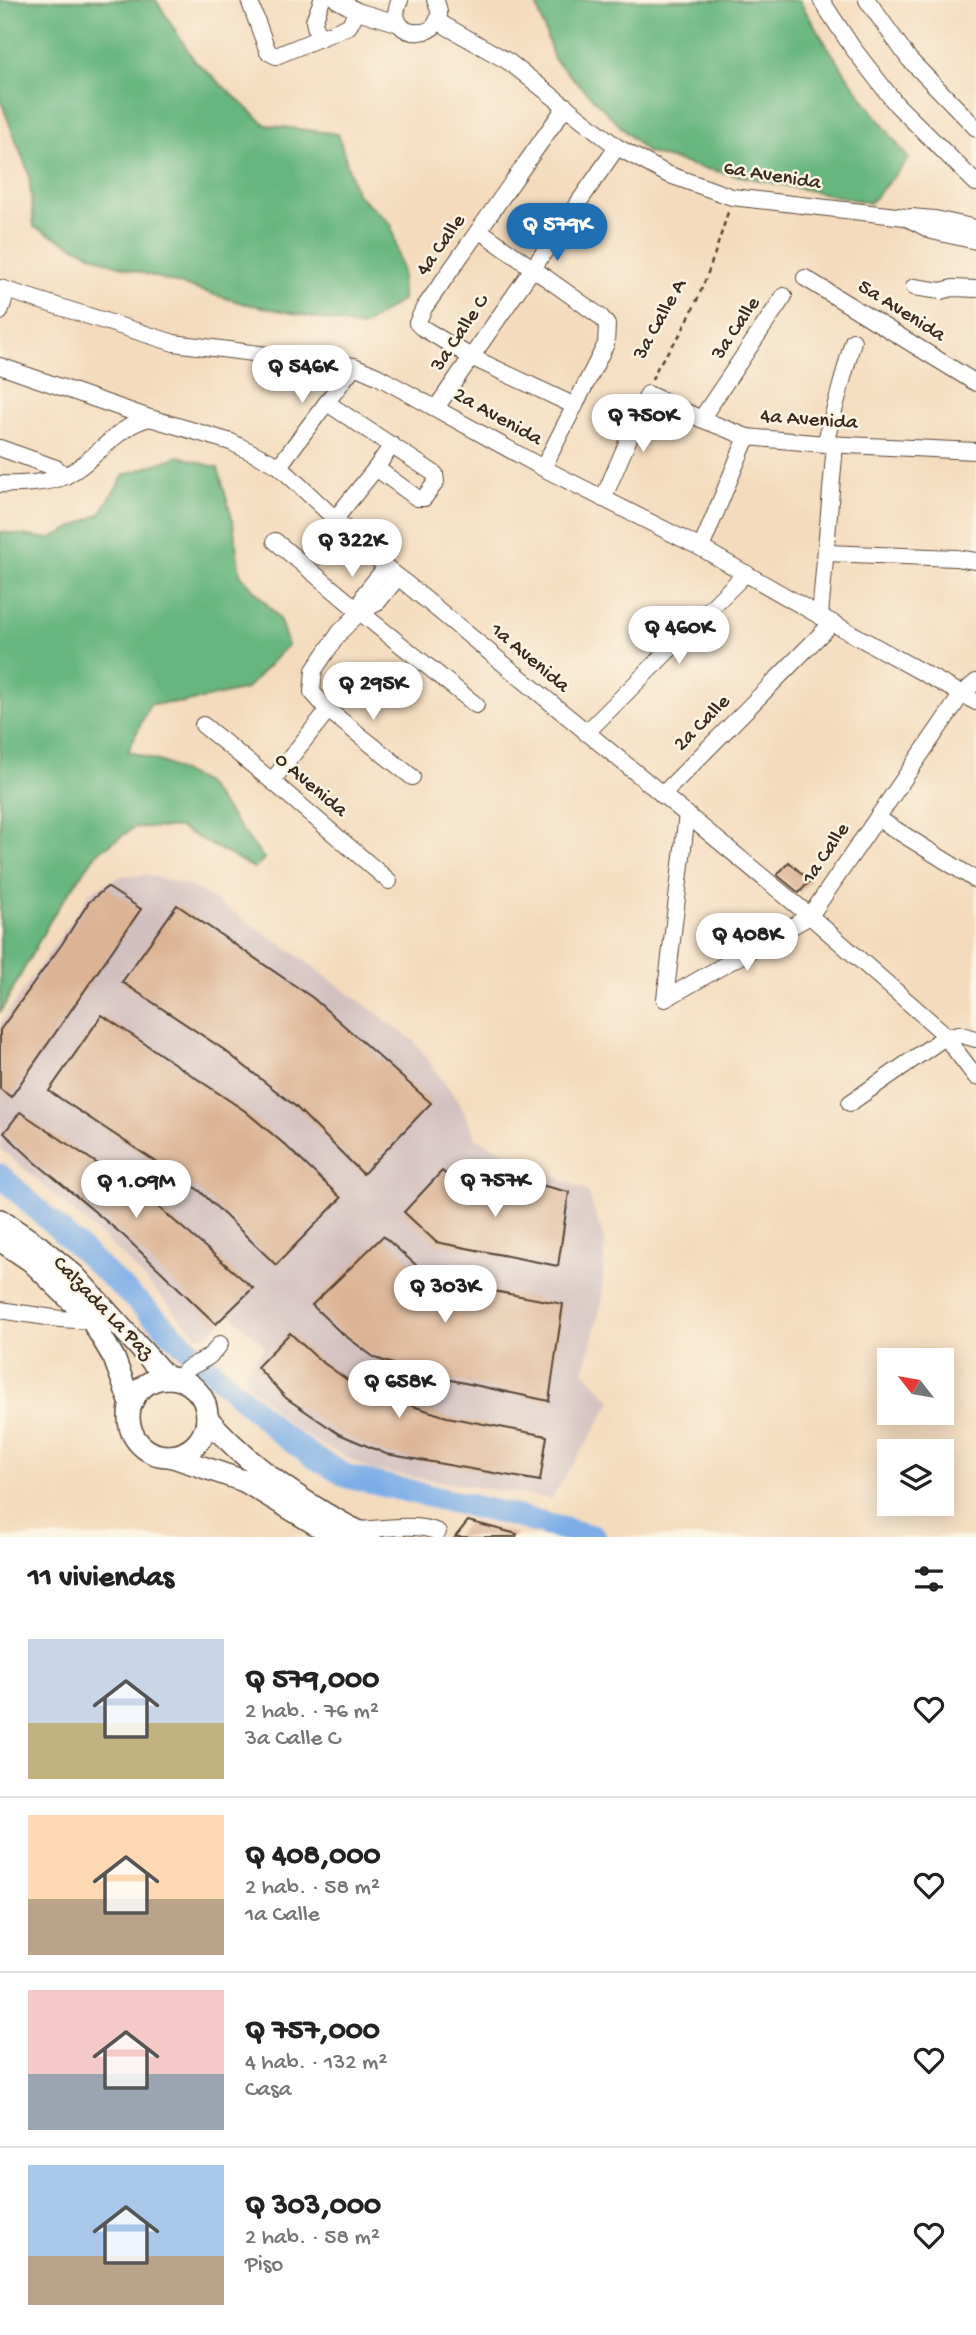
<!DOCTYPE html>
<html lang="es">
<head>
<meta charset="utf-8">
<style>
	body { margin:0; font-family:"Gochi Hand",sans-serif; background:#f6f6f6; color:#222; height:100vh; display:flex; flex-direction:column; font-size:26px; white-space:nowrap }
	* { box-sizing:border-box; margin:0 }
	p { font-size:23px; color:#767676 }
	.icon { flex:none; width:38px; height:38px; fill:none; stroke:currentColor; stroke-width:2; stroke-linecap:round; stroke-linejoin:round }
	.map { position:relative; height:1537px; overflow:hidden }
	.sheet { display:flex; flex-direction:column; background:#fff; flex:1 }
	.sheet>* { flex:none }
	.needle { width:46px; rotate:301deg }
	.fabs { position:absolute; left:877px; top:1348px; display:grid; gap:14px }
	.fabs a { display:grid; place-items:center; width:77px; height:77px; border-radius:0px; background:#fff; box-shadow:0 4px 18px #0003; font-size:35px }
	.price { position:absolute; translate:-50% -60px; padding:0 16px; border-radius:24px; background:#fff; color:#222; font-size:23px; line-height:46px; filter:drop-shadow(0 2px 4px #0008) }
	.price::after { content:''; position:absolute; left:50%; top:42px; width:21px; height:16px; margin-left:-10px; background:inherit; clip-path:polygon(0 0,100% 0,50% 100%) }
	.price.selected { background:#1f6fb2; color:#fff }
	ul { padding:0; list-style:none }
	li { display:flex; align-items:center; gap:21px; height:175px; padding:0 28px }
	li+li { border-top:2px solid #e0e0e0 }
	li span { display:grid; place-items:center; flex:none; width:196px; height:140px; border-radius:0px; color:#555 }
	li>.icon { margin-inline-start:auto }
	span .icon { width:84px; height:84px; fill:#fffc; stroke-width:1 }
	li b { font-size:30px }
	h2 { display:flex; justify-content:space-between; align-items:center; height:84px; padding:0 28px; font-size:30px }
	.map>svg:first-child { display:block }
	.industrial { fill:#d2bfc0 }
	.forest { fill:#68b67f; stroke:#52704e; stroke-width:2 }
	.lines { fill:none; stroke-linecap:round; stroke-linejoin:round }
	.river { stroke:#7bade7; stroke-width:23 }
	.building { fill:#dcb394 }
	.minor-casing { stroke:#574536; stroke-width:18 }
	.major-casing { stroke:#574536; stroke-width:24 }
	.path { stroke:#574536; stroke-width:2.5; stroke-dasharray:5 5; stroke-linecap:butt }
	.minor { stroke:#fff; stroke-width:16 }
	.major { stroke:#fff; stroke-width:21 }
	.labels { text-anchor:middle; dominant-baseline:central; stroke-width:5; stroke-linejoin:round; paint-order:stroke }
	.street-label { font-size:21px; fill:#3b2a1e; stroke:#fcf5e5 }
</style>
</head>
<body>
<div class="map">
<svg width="976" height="1537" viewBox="0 0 976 1537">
	<rect width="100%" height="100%" fill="#fcf5e5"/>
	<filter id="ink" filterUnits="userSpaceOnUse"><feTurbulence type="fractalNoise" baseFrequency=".0143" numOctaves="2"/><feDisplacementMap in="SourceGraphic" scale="14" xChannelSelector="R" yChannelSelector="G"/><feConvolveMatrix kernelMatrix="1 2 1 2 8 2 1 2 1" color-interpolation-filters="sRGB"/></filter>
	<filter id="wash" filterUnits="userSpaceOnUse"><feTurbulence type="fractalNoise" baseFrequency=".00686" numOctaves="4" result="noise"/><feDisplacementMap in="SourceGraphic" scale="28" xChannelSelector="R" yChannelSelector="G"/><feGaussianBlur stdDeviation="1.57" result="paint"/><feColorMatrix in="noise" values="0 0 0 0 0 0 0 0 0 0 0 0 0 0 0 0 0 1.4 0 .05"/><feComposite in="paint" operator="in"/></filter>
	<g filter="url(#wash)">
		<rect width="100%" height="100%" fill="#f4dbbd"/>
		<!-- industrial -->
		<polygon class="industrial" points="148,875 195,888 293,952 414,1041 460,1104 476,1138 588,1192 605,1242 602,1302 584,1370 612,1402 551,1499 372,1470 317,1442 291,1425 248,1384 244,1372 265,1346 230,1314 207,1336 198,1336 116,1249 0,1148 0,1024 92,891 121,876"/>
		<!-- forest -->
		<g class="forest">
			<polygon points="0,0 156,0 194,60 266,125 338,134 356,193 391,224 402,272 402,300 362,327 242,303 110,263 34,227 29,174 0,99"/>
			<path d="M535,0H799C831,56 869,108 909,159L870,203L702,168L646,152L554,59Z"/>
			<polygon points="179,456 218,468 233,522 240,574 279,618 288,645 246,689 188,702 150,704 128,751 164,763 205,783 264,859 254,868 180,828 135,827 97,853 53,915 0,1013 0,532 50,539 100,514 124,475"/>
		</g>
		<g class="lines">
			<!-- river -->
			<polyline class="river" points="0,1175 281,1434 312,1456 348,1477 514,1516 595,1537"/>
		</g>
		<g id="blocks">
			<!-- building -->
			<g class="building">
				<polygon points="789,862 810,881 799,893 777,875"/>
				<polygon points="107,887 141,909 11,1097 0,1089 0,1030 62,944 89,902"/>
				<polygon points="177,905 313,998 431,1103 363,1174 295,1106 223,1049 122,982"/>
				<polygon points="102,1015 245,1111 284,1144 341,1198 276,1265 200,1191 49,1091"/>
				<polygon points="20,1112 143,1194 253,1288 216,1324 124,1236 35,1162 4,1133"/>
				<polygon points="442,1171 470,1196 496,1200 500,1175 569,1192 558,1266 436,1242 404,1212"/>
				<polygon points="383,1236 416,1265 445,1282 563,1304 549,1401 423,1374 375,1358 339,1331 312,1305"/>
				<polygon points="290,1333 318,1359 362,1390 447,1417 547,1436 540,1481 386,1454 339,1434 286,1398 257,1367"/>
				<polygon points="468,1521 517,1534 516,1537 455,1537"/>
			</g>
		</g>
	</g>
	<g filter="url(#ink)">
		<use href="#blocks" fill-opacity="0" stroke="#574536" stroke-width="2"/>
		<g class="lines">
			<!-- minor casing -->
			<g class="minor-casing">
				<g id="minor">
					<polyline points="249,0 268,52 276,56 349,26 357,11"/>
					<polyline points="337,0 357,11 400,24"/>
					<path d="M400,0C379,44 457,42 435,0"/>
					<polyline points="821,0 852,47 896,104 976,183"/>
					<polyline points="867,0 909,59 976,128"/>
					<polyline points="437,21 509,62 617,147 667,174 732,197 905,217 932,231 976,241"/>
					<polyline points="318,39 314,21 322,0"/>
					<polyline points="566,106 424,308 417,323 421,327 471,357 575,406"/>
					<polyline points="911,217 935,219 976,228"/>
					<polyline points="479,230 601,317 607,325 606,344 543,468"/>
					<polyline points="805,278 976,383"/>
					<polyline points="914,287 941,291 953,288 976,289"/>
					<polyline points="0,288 174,343 354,366 377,376 543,468 701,548 820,616 976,702"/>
					<polyline points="0,312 7,291"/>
					<polyline points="0,366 150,418 231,442 279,466 386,567 810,916 940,1030 976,1077"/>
					<polyline points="327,403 435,474 436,482 424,498 417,498 376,468"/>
					<polyline points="436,408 617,147"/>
					<polyline points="701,419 784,296"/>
					<polyline points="825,444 853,341"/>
					<polyline points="0,448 56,468 66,476"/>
					<polyline points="279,466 354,366"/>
					<path d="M0,484C16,485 51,483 65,476C95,462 115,426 150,418"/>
					<polyline points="603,499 648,394 701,419 747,437 825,444 976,451"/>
					<polyline points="335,519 376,468 392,445"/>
					<polyline points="275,541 360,612 476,705"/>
					<polyline points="701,548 747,437"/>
					<polyline points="826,553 956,558 976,561"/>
					<polyline points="386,567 365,593 360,612 340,632 314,670 312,692 328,710 412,777"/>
					<polyline points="360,612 377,603 398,577"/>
					<polyline points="820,616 835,445"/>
					<polyline points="203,725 272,781 389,881"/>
					<polyline points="586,733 746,573"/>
					<polyline points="272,781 328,710"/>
					<polyline points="662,795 832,623"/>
					<polyline points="877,818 976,880"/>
					<polyline points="665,999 810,916 962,694 976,682"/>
					<polyline points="665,999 687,814"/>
					<polyline points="850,1103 945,1037 958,1034 976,1039"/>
					<polyline points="0,1310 60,1319 92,1321"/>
					<path d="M178,1379C189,1361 206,1366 220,1344"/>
					<path d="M358,1530C383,1529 415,1522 438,1532"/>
				</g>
			</g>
			<!-- major casing -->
			<g class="major-casing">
				<g id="major">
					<polyline points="0,1220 40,1247 74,1275 167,1378"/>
					<polyline points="0,1240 31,1261 92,1321 114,1358 131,1404"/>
					<circle cx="168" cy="1417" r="39"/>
					<path d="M207,1418C250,1467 311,1510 370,1537"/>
					<polyline points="170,1456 244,1481 337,1537"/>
				</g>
			</g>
			<!-- path -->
			<path class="path" d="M652,380C660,357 675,346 685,325C705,287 716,250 729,209"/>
			<!-- minor -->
			<use href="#minor" class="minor"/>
			<!-- major -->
			<use href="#major" class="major"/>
		</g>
	</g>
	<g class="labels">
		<!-- street labels -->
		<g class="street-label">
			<text transform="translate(772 177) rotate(9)">6a Avenida</text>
			<text transform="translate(442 246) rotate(-55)">4a Calle</text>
			<text transform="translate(901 312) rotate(32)">5a Avenida</text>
			<text transform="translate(661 320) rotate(-61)">3a Calle A</text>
			<text transform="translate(737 329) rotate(-56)">3a Calle</text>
			<text transform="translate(461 334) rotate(-56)">3a Calle C</text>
			<text transform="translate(497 418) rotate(29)">2a Avenida</text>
			<text transform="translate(809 421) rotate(4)">4a Avenida</text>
			<text transform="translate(529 659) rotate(40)">1a Avenida</text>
			<text transform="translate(703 724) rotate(-45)">2a Calle</text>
			<text transform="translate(310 786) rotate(40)">0 Avenida</text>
			<text transform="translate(827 854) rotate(-56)">1a Calle</text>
			<text transform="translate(102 1309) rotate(46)">Calzada La Paz</text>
		</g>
	</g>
</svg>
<div class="fabs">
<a><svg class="needle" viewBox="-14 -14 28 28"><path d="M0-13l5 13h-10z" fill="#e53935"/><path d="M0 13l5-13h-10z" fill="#767676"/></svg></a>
<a><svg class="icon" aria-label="layers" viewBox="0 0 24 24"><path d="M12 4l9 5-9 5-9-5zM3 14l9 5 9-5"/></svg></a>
</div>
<b class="price selected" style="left:557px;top:263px">Q 579K</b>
<b class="price" style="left:302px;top:405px">Q 546K</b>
<b class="price" style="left:643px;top:454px">Q 750K</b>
<b class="price" style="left:352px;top:579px">Q 322K</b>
<b class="price" style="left:679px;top:666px">Q 460K</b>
<b class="price" style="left:373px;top:722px">Q 295K</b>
<b class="price" style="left:747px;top:973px">Q 408K</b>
<b class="price" style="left:495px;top:1219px">Q 757K</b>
<b class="price" style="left:136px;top:1220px">Q 1.09M</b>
<b class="price" style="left:445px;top:1325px">Q 303K</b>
<b class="price" style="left:399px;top:1420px">Q 658K</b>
</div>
<section class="sheet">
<h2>11 viviendas<svg class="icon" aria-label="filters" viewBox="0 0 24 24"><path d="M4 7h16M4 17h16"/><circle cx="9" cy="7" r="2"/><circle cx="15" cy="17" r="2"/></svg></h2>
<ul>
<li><span style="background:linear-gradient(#c9d6e8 60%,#c2b280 0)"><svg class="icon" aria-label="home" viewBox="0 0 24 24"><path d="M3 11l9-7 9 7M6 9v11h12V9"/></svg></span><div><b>Q 579,000</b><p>2 hab. · 76 m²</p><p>3a Calle C</p></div><svg class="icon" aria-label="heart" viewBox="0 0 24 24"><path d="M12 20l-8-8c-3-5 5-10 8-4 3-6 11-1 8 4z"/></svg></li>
<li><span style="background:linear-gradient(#ffd9b3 60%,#b9a48a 0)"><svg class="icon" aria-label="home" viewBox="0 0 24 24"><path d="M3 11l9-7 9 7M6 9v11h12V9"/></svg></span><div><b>Q 408,000</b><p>2 hab. · 58 m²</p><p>1a Calle</p></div><svg class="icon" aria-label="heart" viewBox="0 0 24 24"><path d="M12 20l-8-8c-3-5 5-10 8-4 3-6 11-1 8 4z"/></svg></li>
<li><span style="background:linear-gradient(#f6c9c9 60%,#9aa5b1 0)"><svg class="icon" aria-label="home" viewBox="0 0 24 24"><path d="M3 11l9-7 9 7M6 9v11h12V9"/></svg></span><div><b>Q 757,000</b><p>4 hab. · 132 m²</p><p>Casa</p></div><svg class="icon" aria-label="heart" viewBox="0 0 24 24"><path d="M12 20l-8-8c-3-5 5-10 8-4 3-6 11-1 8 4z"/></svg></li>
<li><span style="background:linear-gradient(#a9c7e8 65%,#b9a48a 0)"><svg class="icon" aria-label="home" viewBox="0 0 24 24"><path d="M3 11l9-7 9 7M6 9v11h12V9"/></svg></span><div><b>Q 303,000</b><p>2 hab. · 58 m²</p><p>Piso</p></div><svg class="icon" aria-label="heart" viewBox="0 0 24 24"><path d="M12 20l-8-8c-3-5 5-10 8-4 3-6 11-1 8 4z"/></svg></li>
</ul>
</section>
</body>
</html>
